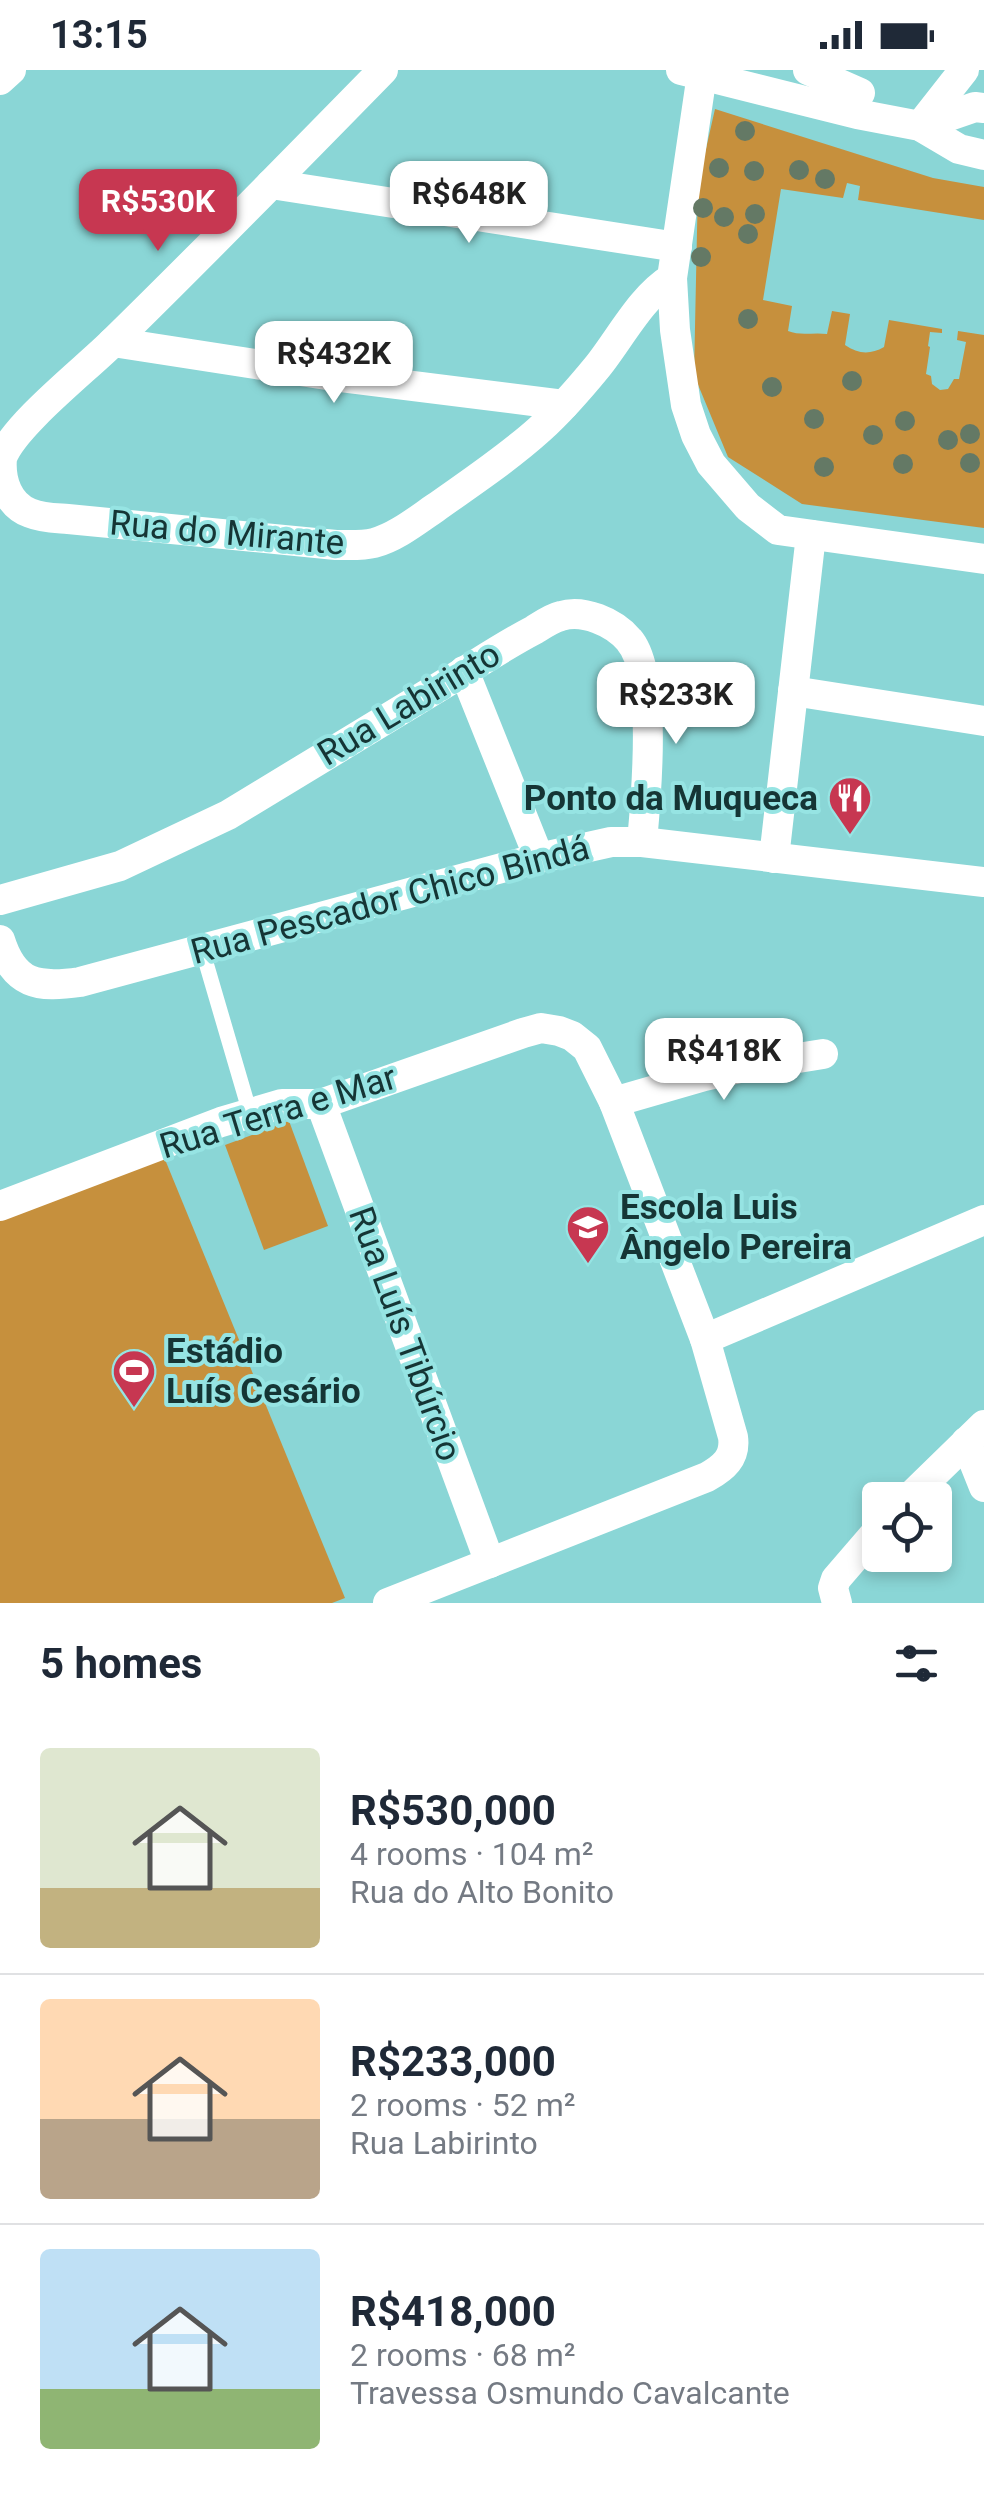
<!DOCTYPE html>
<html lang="en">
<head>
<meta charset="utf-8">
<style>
	body { margin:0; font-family:Roboto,sans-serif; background:#f6f6f7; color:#1f2937; height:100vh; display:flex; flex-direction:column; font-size:38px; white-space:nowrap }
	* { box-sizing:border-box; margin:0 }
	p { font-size:32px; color:#747a83 }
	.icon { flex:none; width:55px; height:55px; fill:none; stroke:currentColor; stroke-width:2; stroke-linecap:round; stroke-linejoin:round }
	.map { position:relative; height:1533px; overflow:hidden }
	.drawer { display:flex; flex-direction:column; background:#fff; flex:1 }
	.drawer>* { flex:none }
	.controls { position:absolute; left:862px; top:1412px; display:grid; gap:20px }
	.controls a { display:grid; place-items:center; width:90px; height:90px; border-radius:10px; background:#fff; box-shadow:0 5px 15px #0003; font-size:50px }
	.price { position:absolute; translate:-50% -85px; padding:0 22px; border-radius:20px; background:#fff; color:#222; font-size:32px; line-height:65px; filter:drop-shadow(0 2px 5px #0008) }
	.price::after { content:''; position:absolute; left:50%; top:60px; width:30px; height:22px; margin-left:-15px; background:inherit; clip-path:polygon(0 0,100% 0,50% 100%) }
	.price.current { background:#c73751; color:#fff }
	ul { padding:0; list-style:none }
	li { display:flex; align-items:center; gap:30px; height:250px; padding:0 40px }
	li+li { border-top:2px solid #e0e1e3 }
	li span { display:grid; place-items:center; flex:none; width:280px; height:200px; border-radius:10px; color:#555 }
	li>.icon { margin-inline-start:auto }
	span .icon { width:120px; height:120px; fill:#fffc; stroke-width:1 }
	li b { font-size:42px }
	h2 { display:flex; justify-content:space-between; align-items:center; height:120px; padding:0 40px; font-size:42px }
	.status { display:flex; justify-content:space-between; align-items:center; height:70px; padding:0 50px; background:#fff; direction:ltr }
	.status svg { height:28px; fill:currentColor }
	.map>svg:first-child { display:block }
	.green { fill:#c6903d }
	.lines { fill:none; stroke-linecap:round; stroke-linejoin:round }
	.service { stroke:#fff; stroke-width:15 }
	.minor { stroke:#fff; stroke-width:30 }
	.tree { fill:#647965 }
	.labels { text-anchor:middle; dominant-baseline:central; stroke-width:8; stroke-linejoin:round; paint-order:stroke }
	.street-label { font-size:35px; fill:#153535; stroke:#96e4e3 }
	.poi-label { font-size:35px; font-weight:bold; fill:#153535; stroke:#96e4e3; text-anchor:start }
</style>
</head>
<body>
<div class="status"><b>13:15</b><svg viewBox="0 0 49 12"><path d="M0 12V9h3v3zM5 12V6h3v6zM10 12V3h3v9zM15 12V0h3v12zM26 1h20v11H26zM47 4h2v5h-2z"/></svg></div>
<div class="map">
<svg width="984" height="1533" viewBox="0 0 984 1533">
	<rect width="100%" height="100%" fill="#8ad6d6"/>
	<!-- green -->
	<g class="green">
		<path d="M715,39L933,108L984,117V150L858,130L860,116L847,113L843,128L781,119L763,230L792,236L788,261C800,266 814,262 827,264L832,241L850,244L845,275C858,284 870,285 884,277L889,250L942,259V263L930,262L928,276L930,277L926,304L931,306L932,314L940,320L948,319L954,309H959L966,272L957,270L958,261L984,265V458L802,434L728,387L694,305L698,114Z"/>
		<polygon points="289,1051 328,1156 264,1180 225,1075"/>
		<polygon points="164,1087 345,1528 332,1533 0,1533 0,1149"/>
	</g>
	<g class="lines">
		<!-- service -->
		<polyline class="service" points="202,879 250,1043"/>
		<!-- minor -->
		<g class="minor">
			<path d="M383,0C294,91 204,183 113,272C87,298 13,356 2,388C0,410 8,435 30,443C42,448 56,448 68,449L336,475C349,475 362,476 374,473C396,467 416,451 435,438C470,413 508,388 540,359C561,340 580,318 598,296C621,267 641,227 672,208"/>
			<polyline points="681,0 857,44 920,56 959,79 984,85"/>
			<polyline points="808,0 860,23"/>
			<polyline points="702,4 672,208 675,260 686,335 696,365 711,394 748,437 778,460 984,489"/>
			<polyline points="0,10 11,0"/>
			<polyline points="920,56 964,0"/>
			<polyline points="920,56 975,37 984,38"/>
			<polyline points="271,114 677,177"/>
			<polyline points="113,272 333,306 564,335"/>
			<polyline points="464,601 539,788"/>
			<polyline points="793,621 984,651"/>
			<polyline points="774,788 811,465"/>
			<path d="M0,830L120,796L228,745C306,697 384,651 462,603C486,588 509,573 534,560C542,555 552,548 561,546C583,539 614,552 629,570C658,603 646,729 642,772"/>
			<path d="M0,870C14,915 38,918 80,912L539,788L611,772H642L984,812"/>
			<polyline points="614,1032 704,1006 748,996 823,984"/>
			<polyline points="321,1034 490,1493"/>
			<path d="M0,1136L221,1052L282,1034H321L523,963L541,958L559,961L572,966L587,978L614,1032L705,1269L733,1367C736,1388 723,1398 707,1407L388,1533"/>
			<polyline points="705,1269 984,1150"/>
			<polyline points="966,1372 984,1417"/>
			<polyline points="907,1430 984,1355"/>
			<polyline points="837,1533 833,1518 836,1509 880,1458"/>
		</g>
	</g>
	<!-- trees -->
	<g class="tree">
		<circle cx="745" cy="61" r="10"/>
		<circle cx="719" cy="98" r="10"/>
		<circle cx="799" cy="100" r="10"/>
		<circle cx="754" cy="101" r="10"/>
		<circle cx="825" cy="109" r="10"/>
		<circle cx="703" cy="138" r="10"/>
		<circle cx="755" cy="144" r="10"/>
		<circle cx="724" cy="147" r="10"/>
		<circle cx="748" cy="164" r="10"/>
		<circle cx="701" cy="187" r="10"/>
		<circle cx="748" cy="249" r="10"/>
		<circle cx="852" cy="311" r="10"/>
		<circle cx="772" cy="317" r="10"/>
		<circle cx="814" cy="349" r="10"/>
		<circle cx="905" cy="351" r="10"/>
		<circle cx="970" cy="364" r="10"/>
		<circle cx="873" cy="365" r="10"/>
		<circle cx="948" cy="370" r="10"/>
		<circle cx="970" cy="393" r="10"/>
		<circle cx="903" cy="394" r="10"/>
		<circle cx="824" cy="397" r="10"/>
	</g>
	<!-- icons -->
	<defs>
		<g id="restaurant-pin" transform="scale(2.25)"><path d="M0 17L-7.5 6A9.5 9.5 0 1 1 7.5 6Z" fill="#c73751" stroke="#96e4e3"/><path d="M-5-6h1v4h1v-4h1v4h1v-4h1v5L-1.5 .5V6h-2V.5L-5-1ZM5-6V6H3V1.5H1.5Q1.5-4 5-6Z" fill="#fff"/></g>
		<g id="school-pin" transform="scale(2.25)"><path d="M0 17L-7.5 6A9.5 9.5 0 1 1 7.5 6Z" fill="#c73751" stroke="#96e4e3"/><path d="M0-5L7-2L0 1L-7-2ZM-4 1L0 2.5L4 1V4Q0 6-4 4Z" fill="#fff"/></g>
		<g id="stadium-pin" transform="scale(2.25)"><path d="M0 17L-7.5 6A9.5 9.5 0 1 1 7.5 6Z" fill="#c73751" stroke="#96e4e3"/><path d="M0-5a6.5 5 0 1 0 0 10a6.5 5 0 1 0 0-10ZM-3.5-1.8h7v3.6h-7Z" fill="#fff"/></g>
	</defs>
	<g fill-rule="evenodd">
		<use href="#restaurant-pin" x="850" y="728"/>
		<use href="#school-pin" x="588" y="1157"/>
		<use href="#stadium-pin" x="134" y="1301"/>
	</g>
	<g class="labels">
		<!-- street labels -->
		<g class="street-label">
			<text transform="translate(227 463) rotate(5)">Rua do Mirante</text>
			<text transform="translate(409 634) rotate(-31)">Rua Labirinto</text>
			<text transform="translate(390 830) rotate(-15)">Rua Pescador Chico Bindá</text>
			<text transform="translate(278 1042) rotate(-17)">Rua Terra e Mar</text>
			<text transform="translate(405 1264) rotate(70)">Rua Luís Tibúrcio</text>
		</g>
		<!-- poi labels -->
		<g class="poi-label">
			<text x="818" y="728" text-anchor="end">Ponto da Muqueca</text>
			<text x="620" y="1137">Escola Luis<tspan x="620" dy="40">Ângelo Pereira</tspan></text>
			<text x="166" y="1281">Estádio<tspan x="166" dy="40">Luís Cesário</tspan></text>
		</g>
	</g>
</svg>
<div class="controls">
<a><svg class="icon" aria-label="locate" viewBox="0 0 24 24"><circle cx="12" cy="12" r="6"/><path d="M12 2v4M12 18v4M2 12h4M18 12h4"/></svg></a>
</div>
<b class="price" style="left:469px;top:176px">R$648K</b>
<b class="price current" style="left:158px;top:184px">R$530K</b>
<b class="price" style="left:334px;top:336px">R$432K</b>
<b class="price" style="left:676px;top:677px">R$233K</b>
<b class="price" style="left:724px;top:1033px">R$418K</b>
</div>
<section class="drawer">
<h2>5 homes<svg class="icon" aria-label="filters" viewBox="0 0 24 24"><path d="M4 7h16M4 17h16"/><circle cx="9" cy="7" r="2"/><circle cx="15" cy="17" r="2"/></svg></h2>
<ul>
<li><span style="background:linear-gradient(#dfe7d0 70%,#c2b280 0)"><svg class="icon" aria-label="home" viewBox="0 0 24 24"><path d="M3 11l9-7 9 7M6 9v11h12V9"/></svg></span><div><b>R$530,000</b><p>4 rooms · 104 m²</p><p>Rua do Alto Bonito</p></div></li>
<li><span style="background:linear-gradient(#ffd9b3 60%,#b9a48a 0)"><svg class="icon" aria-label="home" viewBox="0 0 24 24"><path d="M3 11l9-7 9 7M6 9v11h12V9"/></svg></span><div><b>R$233,000</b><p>2 rooms · 52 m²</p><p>Rua Labirinto</p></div></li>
<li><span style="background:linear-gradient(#bfe0f5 70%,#8fb573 0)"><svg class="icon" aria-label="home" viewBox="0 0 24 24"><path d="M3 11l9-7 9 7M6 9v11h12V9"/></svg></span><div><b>R$418,000</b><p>2 rooms · 68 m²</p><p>Travessa Osmundo Cavalcante</p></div></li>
</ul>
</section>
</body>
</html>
